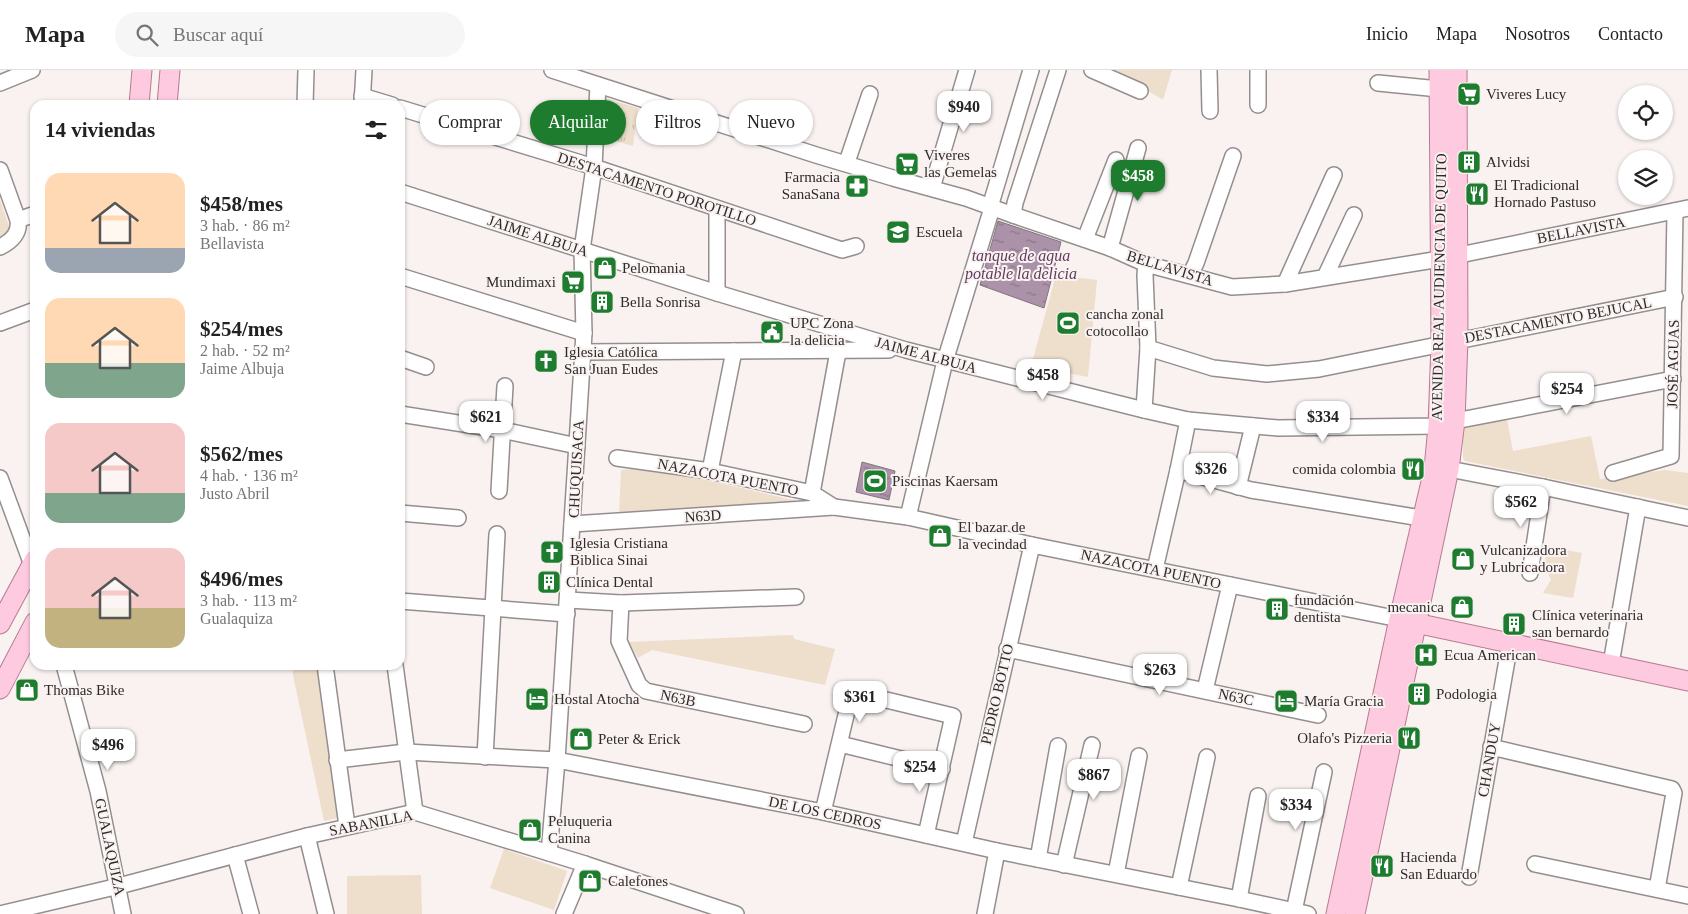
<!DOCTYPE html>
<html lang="es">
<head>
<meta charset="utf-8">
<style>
	body { margin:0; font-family:"Times New Roman",serif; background:#f6f6f6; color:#222; height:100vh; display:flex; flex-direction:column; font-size:19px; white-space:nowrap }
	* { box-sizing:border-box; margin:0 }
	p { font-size:16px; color:#767676 }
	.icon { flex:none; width:28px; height:28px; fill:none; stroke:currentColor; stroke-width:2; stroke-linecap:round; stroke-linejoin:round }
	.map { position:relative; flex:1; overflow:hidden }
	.panel { position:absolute; left:30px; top:30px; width:375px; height:570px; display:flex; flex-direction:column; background:#fff; border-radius:15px; box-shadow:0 1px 4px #0004 }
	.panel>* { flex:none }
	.banner { position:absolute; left:420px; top:30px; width:475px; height:45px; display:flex; gap:10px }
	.buttons { position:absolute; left:1618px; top:15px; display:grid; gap:10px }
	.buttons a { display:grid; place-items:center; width:55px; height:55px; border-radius:50%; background:#fff; box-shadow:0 1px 4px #0004; font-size:25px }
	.price { position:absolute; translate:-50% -42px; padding:0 11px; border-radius:10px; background:#fff; color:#222; font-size:16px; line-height:32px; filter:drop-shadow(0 1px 2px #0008) }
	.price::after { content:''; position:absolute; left:50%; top:30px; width:15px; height:11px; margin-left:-8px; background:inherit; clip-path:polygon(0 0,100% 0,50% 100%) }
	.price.selected { background:#1d7c2d; color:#fff }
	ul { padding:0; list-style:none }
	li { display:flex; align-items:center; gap:15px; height:125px; padding:0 15px }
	li span { display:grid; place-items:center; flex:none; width:140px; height:100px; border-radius:15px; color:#555 }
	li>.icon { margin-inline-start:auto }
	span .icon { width:60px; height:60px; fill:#fffc; stroke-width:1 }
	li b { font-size:21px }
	h2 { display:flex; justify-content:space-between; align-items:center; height:60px; padding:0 15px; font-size:21px }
	.tag { padding:0 18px; border-radius:22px; background:#fff; box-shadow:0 1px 4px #0004; font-size:18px; line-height:45px }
	.tag.selected { background:#1d7c2d; color:#fff }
	header { display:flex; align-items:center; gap:30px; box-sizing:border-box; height:70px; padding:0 25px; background:#fff; border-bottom:1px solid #e0e0e0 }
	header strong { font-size:24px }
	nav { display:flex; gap:28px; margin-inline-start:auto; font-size:18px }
	.search { width:350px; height:45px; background:#f6f6f6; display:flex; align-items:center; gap:12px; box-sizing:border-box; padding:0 18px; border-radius:28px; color:#767676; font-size:19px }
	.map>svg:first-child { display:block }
	.grass { fill:url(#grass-tufts) }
	.park { fill:#eedecc }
	.water { fill:url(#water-ripples); stroke:#867382 }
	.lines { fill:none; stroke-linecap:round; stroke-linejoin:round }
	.minor-casing { stroke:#958e8e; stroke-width:18 }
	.major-casing { stroke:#b57c92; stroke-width:21 }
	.minor { stroke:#fff; stroke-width:15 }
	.major { stroke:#fecadf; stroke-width:19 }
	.labels { text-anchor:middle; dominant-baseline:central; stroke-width:4; stroke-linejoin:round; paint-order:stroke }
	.poi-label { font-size:15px; fill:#2e2b2b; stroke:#f9f2f1; text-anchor:start }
	.street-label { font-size:15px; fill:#2e2b2b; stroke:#f9f2f1 }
	.water-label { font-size:16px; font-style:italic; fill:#5f3b5d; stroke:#f9f2f1 }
</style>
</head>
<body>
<header>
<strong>Mapa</strong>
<div class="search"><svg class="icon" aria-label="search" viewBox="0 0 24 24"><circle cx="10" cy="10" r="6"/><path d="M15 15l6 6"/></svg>Buscar aquí</div>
<nav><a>Inicio</a><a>Mapa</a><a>Nosotros</a><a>Contacto</a></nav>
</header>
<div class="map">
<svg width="1688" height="844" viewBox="0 0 1688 844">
	<defs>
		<pattern id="grass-tufts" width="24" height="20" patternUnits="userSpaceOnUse" patternTransform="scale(1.25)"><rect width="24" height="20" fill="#eedecc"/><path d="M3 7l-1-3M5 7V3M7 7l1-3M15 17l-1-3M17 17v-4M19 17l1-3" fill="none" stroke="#ccbfaf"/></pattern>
		<pattern id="water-ripples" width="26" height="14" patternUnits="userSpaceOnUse" patternTransform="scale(1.25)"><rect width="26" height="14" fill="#ab92a8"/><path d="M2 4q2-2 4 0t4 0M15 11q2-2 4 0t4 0" fill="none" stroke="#8c7789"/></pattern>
	</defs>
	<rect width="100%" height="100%" fill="#f9f2f1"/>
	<!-- grass -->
	<polygon class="grass" points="605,28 638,38 633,76 604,68"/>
	<!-- park -->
	<g class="park">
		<polygon points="1108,0 1172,0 1163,30 1129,9"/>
		<polygon points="0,130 11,162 0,167"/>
		<polygon points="1056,205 1097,210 1088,307 1031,296"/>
		<polygon points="1507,349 1513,381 1591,366 1600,409 1665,400 1688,403 1688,436 1465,391 1463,388 1463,357"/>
		<polygon points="652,397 818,436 619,445 621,400"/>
		<polygon points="1546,476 1582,483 1573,528 1543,523 1551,510 1548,503 1545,500"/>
		<polygon points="793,565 794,569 835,579 825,615 652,580 638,588 629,572"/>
		<polygon points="293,595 318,595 338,748 324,751 293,605"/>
		<polygon points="504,779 567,801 554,840 490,818"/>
		<polygon points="421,805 422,844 347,844 347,806"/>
	</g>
	<!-- water -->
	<g class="water">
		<polygon points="998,151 1061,172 1044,238 980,215"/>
		<polygon points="862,392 895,401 889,430 856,422"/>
	</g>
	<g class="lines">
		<!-- minor casing -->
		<g class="minor-casing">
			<g id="minor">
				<polyline points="552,0 816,85 893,108 966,128 1013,145 1110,178 1146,194 1232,217 1285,214 1440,189 1688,138"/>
				<polyline points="1092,0 1140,21"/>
				<polyline points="1209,0 1210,41"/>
				<polyline points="0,13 32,0"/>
				<polyline points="1378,13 1439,19"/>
				<polyline points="362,26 392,35"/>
				<polyline points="305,35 306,0"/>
				<polyline points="362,35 364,0"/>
				<polyline points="1258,35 1258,0"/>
				<polyline points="400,38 594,97 842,180 856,176"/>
				<polyline points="847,92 870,24"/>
				<path d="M0,100L18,150C20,163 12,171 0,177"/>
				<polyline points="932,118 967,0"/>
				<polyline points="400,122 717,223 906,280 1144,340 1188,350 1278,358 1438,356 1455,351 1673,309"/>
				<polyline points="990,137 1031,0"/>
				<polyline points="1013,145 1015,133 1058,0"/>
				<polyline points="18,150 35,144"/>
				<polyline points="1085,169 1116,90"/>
				<polyline points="1110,178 1138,78"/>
				<polyline points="1190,205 1196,193 1233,86"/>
				<polyline points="400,206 584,263"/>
				<polyline points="1325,207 1354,145"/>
				<polyline points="1285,214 1334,105"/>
				<polyline points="717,223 717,140"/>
				<polyline points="0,253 35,240"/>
				<polyline points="1148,278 1213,298 1267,304 1319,299 1675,227"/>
				<polyline points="583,282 889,280"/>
				<polyline points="400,288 426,297"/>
				<polyline points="1144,340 1148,278 1145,205 1146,194"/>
				<polyline points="400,344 502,360 577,376"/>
				<polyline points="617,388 710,401 812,423 834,437 908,447 1032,475 1399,549"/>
				<polyline points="1449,399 1543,417 1688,448"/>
				<polyline points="1178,400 1251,420 1421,448"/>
				<polyline points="710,401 734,281"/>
				<polyline points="1613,403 1671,386 1675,141"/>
				<polyline points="0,408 32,495"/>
				<polyline points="1238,417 1253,356"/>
				<polyline points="499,421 505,316"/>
				<polyline points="812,423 837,287 840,280"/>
				<polyline points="400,443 458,448"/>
				<polyline points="908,447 945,291 992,138"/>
				<polyline points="572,454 834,437"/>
				<polyline points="1155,499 1178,400 1188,350"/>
				<polyline points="1530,503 1543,417"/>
				<polyline points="568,530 621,533 796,527"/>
				<polyline points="400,531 567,544"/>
				<polyline points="621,533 619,571 639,615 646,621 804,654"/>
				<polyline points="1007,579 1318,645"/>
				<polyline points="1611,594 1638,437"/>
				<polyline points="64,595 98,721 123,844"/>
				<polyline points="325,595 347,756"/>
				<polyline points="395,595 415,742"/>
				<polyline points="1205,620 1230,515"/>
				<polyline points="840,674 942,699"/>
				<polyline points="1491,677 1672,719 1674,723 1657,819"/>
				<polyline points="485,687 497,464"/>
				<polyline points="337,690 406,682 557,690 823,742 997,781 1239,829 1308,844"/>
				<polyline points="823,742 851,624 853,622 953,646 926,765"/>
				<polyline points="307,766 326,844"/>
				<polyline points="964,773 1032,475"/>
				<polyline points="549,783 557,690 584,263 582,180 594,97 598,15"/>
				<polyline points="235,785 251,844"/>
				<polyline points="1038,789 1058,676"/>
				<polyline points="1535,794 1688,826"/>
				<polyline points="1064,795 1092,675"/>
				<polyline points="1116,804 1139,686"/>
				<polyline points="1469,807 1510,573"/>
				<polyline points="1179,817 1207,687"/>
				<polyline points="1239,829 1258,726"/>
				<polyline points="1294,841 1324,702"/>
				<polyline points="0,844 119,816 307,766 415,742 585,794 736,844"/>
				<polyline points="564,844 585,794"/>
				<polyline points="985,844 997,781"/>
			</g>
		</g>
		<!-- major casing -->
		<g class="major-casing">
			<g id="major">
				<polyline points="139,35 142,0"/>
				<polyline points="167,35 170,0"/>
				<polyline points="1406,551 1688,611"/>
				<polyline points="0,554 35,489"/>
				<polyline points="0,619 35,552"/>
				<polyline points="1336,844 1399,549 1434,399 1438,356 1441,273 1439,0"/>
				<polyline points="1355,844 1449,399 1455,351 1458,270 1457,0"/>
			</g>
		</g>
		<!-- minor -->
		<use href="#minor" class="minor"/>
		<!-- major -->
		<use href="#major" class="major"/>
	</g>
	<!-- icons -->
	<defs>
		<g id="supermarket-square" transform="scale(1.25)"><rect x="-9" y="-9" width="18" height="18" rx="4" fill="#1d7c2d" stroke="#f9f2f1"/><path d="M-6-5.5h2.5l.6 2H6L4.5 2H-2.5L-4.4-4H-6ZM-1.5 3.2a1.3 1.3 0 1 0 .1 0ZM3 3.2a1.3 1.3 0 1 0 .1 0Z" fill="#fff"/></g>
		<g id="building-square" transform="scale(1.25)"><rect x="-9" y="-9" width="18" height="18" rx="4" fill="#1d7c2d" stroke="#f9f2f1"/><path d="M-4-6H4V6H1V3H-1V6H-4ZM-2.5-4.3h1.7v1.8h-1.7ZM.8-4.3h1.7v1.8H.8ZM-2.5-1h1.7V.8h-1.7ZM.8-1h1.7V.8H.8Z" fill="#fff"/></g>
		<g id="pharmacy-square" transform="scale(1.25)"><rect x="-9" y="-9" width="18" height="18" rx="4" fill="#1d7c2d" stroke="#f9f2f1"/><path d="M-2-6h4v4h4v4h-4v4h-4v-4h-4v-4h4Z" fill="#fff"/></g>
		<g id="restaurant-square" transform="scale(1.25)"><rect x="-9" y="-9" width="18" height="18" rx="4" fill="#1d7c2d" stroke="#f9f2f1"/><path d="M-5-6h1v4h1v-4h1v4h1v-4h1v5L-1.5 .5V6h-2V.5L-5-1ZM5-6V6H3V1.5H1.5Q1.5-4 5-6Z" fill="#fff"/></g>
		<g id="school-square" transform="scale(1.25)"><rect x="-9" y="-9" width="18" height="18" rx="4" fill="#1d7c2d" stroke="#f9f2f1"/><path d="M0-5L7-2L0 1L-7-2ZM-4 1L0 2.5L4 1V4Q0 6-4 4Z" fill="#fff"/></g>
		<g id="shop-square" transform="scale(1.25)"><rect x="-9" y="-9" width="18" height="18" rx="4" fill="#1d7c2d" stroke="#f9f2f1"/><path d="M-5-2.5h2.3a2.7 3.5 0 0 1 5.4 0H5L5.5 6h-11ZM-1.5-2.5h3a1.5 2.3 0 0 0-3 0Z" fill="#fff"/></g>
		<g id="stadium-square" transform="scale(1.25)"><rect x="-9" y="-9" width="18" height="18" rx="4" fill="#1d7c2d" stroke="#f9f2f1"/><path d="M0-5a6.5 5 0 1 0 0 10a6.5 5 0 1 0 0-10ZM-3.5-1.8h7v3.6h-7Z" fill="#fff"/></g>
		<g id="civic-square" transform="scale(1.25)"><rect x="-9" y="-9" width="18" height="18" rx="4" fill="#1d7c2d" stroke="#f9f2f1"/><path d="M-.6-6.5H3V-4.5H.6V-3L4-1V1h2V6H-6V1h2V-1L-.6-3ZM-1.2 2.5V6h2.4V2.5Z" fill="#fff"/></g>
		<g id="church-square" transform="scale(1.25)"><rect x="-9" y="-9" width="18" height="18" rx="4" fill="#1d7c2d" stroke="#f9f2f1"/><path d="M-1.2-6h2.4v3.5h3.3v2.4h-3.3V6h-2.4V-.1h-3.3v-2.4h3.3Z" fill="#fff"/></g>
		<g id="hospital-square" transform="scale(1.25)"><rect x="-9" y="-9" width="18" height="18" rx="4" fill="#1d7c2d" stroke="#f9f2f1"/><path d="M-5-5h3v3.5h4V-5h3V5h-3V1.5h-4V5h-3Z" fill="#fff"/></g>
		<g id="hotel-square" transform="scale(1.25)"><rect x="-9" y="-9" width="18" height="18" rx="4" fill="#1d7c2d" stroke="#f9f2f1"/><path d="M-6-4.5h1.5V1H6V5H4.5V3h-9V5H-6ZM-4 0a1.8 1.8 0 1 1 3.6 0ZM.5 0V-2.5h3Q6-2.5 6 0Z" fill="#fff"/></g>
	</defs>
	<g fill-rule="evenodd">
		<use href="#supermarket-square" x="1469" y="24"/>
		<use href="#building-square" x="1469" y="92"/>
		<use href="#supermarket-square" x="907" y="94"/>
		<use href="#pharmacy-square" x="857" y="116"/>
		<use href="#restaurant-square" x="1477" y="124"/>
		<use href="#school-square" x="898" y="162"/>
		<use href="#shop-square" x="605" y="198"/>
		<use href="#supermarket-square" x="573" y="212"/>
		<use href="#building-square" x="602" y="232"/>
		<use href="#stadium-square" x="1068" y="253"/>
		<use href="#civic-square" x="772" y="262"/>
		<use href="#church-square" x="546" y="291"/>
		<use href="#restaurant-square" x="1413" y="399"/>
		<use href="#stadium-square" x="875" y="411"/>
		<use href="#shop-square" x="940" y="466"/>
		<use href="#church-square" x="552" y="482"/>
		<use href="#shop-square" x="1463" y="489"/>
		<use href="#building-square" x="549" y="512"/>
		<use href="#shop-square" x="1462" y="537"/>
		<use href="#building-square" x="1277" y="539"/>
		<use href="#building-square" x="1514" y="554"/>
		<use href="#hospital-square" x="1426" y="585"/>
		<use href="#shop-square" x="27" y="620"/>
		<use href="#building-square" x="1419" y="624"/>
		<use href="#hotel-square" x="537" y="629"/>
		<use href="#hotel-square" x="1286" y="631"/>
		<use href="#restaurant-square" x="1409" y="668"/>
		<use href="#shop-square" x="581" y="669"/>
		<use href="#shop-square" x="530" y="760"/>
		<use href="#restaurant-square" x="1382" y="796"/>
		<use href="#shop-square" x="590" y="811"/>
	</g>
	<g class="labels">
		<!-- poi labels -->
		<g class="poi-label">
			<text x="1486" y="24">Viveres Lucy</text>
			<text x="924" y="85">Viveres<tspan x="924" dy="17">las Gemelas</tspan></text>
			<text x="1486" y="92">Alvidsi</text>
			<text x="840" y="107" text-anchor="end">Farmacia<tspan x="840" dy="17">SanaSana</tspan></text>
			<text x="1494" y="115">El Tradicional<tspan x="1494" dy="17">Hornado Pastuso</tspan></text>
			<text x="916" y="162">Escuela</text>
			<text x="622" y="198">Pelomania</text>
			<text x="556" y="212" text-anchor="end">Mundimaxi</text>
			<text x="620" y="232">Bella Sonrisa</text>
			<text x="1086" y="244">cancha zonal<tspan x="1086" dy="17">cotocollao</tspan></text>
			<text x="790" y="253">UPC Zona<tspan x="790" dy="17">la delicia</tspan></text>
			<text x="564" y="282">Iglesia Católica<tspan x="564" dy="17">San Juan Eudes</tspan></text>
			<text x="1396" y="399" text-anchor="end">comida colombia</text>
			<text x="892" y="411">Piscinas Kaersam</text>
			<text x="958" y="457">El bazar de<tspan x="958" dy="17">la vecindad</tspan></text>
			<text x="570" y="473">Iglesia Cristiana<tspan x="570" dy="17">Biblica Sinai</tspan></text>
			<text x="1480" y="480">Vulcanizadora<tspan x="1480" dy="17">y Lubricadora</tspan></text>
			<text x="566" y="512">Clínica Dental</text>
			<text x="1294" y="530">fundación<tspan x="1294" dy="17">dentista</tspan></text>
			<text x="1444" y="537" text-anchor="end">mecanica</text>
			<text x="1532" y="545">Clínica veterinaria<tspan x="1532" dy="17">san bernardo</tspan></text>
			<text x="1444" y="585">Ecua American</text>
			<text x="44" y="620">Thomas Bike</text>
			<text x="1436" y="624">Podologia</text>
			<text x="554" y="629">Hostal Atocha</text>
			<text x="1304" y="631">María Gracia</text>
			<text x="1392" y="668" text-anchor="end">Olafo's Pizzeria</text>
			<text x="598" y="669">Peter &amp; Erick</text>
			<text x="548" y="751">Peluqueria<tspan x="548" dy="17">Canina</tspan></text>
			<text x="1400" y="787">Hacienda<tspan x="1400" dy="17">San Eduardo</tspan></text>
			<text x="608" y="811">Calefones</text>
		</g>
		<!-- street labels -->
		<g class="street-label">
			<text transform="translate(657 119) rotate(18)">DESTACAMENTO POROTILLO</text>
			<text transform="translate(1581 160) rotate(-11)">BELLAVISTA</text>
			<text transform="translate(538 166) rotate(18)">JAIME ALBUJA</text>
			<text transform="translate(1170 198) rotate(17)">BELLAVISTA</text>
			<text transform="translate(1439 217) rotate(-89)">AVENIDA REAL AUDIENCIA DE QUITO</text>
			<text transform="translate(1558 250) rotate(-11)">DESTACAMENTO BEJUCAL</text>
			<text transform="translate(926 285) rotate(15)">JAIME ALBUJA</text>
			<text transform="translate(1673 294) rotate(-89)">JOSÉ AGUAS</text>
			<text transform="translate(576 399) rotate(-87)">CHUQUISACA</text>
			<text transform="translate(728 407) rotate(11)">NAZACOTA PUENTO</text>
			<text transform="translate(703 446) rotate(-4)">N63D</text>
			<text transform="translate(1151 499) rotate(12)">NAZACOTA PUENTO</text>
			<text transform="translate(997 624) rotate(-77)">PEDRO BOTTO</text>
			<text transform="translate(1236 627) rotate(12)">N63C</text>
			<text transform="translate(678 628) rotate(12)">N63B</text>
			<text transform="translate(1489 690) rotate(-80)">CHANDUY</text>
			<text transform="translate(825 743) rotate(12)">DE LOS CEDROS</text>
			<text transform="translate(371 753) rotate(-11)">SABANILLA</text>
			<text transform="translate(110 777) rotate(78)">GUALAQUIZA</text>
		</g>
		<!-- water labels -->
		<g class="water-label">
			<text x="1021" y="185">tanque de agua<tspan x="1021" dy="18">potable la delicia</tspan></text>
		</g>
	</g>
</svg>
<div class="buttons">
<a><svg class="icon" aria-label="locate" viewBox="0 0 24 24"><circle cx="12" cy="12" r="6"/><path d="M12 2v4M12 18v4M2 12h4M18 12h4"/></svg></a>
<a><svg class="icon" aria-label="layers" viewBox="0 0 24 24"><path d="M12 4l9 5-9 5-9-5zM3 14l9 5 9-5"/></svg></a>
</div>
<b class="price" style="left:964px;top:63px">$940</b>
<b class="price selected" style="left:1138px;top:132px">$458</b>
<b class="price" style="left:1043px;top:331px">$458</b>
<b class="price" style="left:1567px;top:345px">$254</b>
<b class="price" style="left:486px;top:373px">$621</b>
<b class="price" style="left:1323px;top:373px">$334</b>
<b class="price" style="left:1211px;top:425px">$326</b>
<b class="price" style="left:1521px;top:458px">$562</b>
<b class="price" style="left:1160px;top:626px">$263</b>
<b class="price" style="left:860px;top:653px">$361</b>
<b class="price" style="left:108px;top:701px">$496</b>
<b class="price" style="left:920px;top:723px">$254</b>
<b class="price" style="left:1094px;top:731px">$867</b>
<b class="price" style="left:1296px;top:761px">$334</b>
<div class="banner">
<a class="tag">Comprar</a>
<a class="tag selected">Alquilar</a>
<a class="tag">Filtros</a>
<a class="tag">Nuevo</a>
</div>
<section class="panel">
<h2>14 viviendas<svg class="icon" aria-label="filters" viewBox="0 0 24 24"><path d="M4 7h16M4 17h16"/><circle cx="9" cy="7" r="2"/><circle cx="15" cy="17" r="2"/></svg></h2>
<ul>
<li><span style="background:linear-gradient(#ffd9b3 75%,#9aa5b1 0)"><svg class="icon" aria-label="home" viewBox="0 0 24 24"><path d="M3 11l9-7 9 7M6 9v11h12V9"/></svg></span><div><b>$458/mes</b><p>3 hab. · 86 m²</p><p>Bellavista</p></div></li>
<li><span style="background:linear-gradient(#ffd9b3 65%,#7fa58c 0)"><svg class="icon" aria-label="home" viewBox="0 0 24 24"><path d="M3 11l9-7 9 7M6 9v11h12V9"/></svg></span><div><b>$254/mes</b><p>2 hab. · 52 m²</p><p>Jaime Albuja</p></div></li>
<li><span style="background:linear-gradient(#f6c9c9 70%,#7fa58c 0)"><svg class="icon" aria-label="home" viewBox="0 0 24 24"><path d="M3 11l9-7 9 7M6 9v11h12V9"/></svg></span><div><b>$562/mes</b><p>4 hab. · 136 m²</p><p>Justo Abril</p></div></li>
<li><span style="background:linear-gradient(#f6c9c9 60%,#c2b280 0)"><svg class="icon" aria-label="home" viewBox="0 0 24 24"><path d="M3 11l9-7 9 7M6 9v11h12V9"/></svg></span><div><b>$496/mes</b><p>3 hab. · 113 m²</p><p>Gualaquiza</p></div></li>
</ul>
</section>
</div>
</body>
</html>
